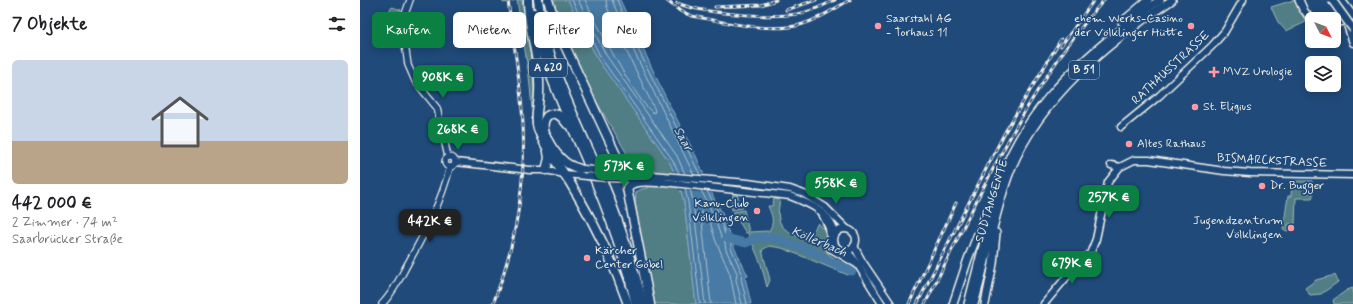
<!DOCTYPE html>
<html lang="de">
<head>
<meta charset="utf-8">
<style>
	body { margin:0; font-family:Mynerve,sans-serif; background:#f6f6f6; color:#202124; height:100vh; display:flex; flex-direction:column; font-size:15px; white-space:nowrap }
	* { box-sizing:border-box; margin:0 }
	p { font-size:13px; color:#757577 }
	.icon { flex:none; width:22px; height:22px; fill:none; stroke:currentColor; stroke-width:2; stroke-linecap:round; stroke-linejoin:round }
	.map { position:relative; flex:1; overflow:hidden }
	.sheet { display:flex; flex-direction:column; background:#fff; width:360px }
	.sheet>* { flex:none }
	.top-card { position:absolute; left:12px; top:12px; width:380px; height:36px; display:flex; gap:8px }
	.needle { width:26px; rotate:132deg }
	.tools { position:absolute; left:945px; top:12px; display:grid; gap:8px }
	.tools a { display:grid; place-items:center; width:36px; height:36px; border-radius:6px; background:#fff; box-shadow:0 2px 10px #0003; font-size:20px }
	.price { position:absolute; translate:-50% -34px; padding:0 9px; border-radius:8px; background:#0b8043; color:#fff; font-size:13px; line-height:26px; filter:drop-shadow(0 1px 2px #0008) }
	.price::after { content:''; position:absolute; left:50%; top:24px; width:12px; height:9px; margin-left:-6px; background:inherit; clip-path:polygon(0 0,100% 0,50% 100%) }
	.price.active { background:#222; color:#fff }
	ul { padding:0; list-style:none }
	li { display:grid; align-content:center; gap:8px; height:212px; padding:0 12px }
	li+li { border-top:1px solid #e0e0e0 }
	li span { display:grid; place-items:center; height:124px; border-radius:6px; color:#555 }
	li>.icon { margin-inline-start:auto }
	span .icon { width:72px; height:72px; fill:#fffc; stroke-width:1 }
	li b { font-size:17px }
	h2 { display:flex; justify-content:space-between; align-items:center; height:48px; padding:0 12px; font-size:17px }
	.tag { padding:0 14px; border-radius:6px; background:#fff; box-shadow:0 2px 10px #0003; font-size:14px; line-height:36px }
	.tag.active { background:#0b8043; color:#fff }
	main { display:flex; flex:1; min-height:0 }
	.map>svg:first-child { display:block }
	.green { fill:#517d85; stroke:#a2b7b6 }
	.water { fill:#477aa4; stroke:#8caabf }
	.pier { fill:#1f4a7a }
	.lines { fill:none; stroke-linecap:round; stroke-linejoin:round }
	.shore { stroke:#afc1cd; stroke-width:1 }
	.river { stroke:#477aa4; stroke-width:9 }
	.tertiary-casing { stroke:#f4f1e8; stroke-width:8 }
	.secondary-casing { stroke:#f4f1e8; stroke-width:9 }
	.primary-casing { stroke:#f4f1e8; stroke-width:10 }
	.motorway-casing { stroke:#f4f1e8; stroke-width:11 }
	.tertiary { stroke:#1f4a7a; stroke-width:5.5 }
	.secondary { stroke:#1f4a7a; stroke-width:6 }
	.primary { stroke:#1f4a7a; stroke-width:7 }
	.motorway { stroke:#1f4a7a; stroke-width:8 }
	.rail-casing { stroke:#f4f1e8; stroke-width:3 }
	.rail { stroke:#1f4a7a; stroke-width:1.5; stroke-dasharray:4.5; stroke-linecap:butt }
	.secondary-bridge-casing { stroke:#f4f1e8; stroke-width:9; stroke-linecap:butt }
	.primary-bridge-casing { stroke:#f4f1e8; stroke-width:10; stroke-linecap:butt }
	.secondary-bridge { stroke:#1f4a7a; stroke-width:6 }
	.primary-bridge { stroke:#1f4a7a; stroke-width:7 }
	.poi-dot { fill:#ff9aa2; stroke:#1f4a7a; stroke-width:1.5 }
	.labels { text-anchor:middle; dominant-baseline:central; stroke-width:3.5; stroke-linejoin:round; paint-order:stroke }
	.shield { fill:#1f4a7a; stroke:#b4bfc7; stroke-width:1 }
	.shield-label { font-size:11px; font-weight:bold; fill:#f4f1e8 }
	.poi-label { font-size:12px; fill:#f4f1e8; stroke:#1f4a7a; text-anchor:start }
	.street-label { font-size:12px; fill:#f4f1e8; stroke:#1f4a7a }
	.water-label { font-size:13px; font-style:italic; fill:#dadfde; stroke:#1f4a7a }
</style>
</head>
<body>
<main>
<section class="sheet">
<h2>7 Objekte<svg class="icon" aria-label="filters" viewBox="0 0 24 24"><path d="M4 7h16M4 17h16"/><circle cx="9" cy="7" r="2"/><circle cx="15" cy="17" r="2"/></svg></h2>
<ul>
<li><span style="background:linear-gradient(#c9d6e8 65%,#b9a48a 0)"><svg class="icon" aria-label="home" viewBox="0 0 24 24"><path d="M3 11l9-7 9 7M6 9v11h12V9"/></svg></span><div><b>442 000 €</b><p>2 Zimmer · 74 m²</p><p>Saarbrücker Straße</p></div></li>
</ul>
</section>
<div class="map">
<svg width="993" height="304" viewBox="0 0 993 304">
	<rect width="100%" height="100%" fill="#1f4a7a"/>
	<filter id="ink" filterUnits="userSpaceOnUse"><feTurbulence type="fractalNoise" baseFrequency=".025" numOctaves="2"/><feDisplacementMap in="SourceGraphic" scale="8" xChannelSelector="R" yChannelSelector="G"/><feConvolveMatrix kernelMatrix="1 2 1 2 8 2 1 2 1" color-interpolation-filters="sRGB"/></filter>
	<g filter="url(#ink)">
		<!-- green -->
		<g class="green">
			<polygon points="143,0 162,0 174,76 174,108 172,108 169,76 157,0 143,3"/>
			<polygon points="193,0 208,0 238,60 309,161 318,181 324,202 336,304 294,304 275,203 276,192 282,189 288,188 284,166 273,164 229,89 215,59"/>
			<polygon points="934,0 946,22 926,31 918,22 911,7"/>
			<polygon points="32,7 41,10 40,17 37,15 31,26 29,25 26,31 18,26"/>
			<polygon points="932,181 952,181 953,198 936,198 935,224 928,224 928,231 923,230 928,196 931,196"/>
			<polygon points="373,195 377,195 383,208 372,210 371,205"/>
			<path d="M414,199L420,200C414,229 425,230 448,240L458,223L463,228L465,227L466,251C473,261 486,261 493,272L488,275L422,248L409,246L402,250L410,280L407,287L401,264L388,233H386L373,212L384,210L389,232L409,231C415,221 412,216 408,206H412Z"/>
			<polygon points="975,275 978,282 961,294 950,295 945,288 956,280"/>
			<polygon points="993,288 993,304 974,304 973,300 987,290"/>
		</g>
		<!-- water -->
		<polygon class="water" points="208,0 260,0 307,100 336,156 356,203 362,212 369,234 372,237 377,238 378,241 374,244 374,247 388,276 385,277 391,304 336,304 324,202 318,181 309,161 238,60"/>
		<!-- pier -->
		<polygon class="pier" points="311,171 346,174 354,193 319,190"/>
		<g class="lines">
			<!-- shore -->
			<g class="shore">
				<polyline points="212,0 241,58 312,159 319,173"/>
				<polyline points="218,0 246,55 317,156 325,174"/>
				<path d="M225,0C234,19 278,106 294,113L295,110L263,44L247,7L246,0"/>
				<polyline points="252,0 269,41 334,175"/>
				<polyline points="257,0 273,39 340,175"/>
				<polyline points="325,188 328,202 340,304"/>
				<polyline points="330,189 333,201 345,304"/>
				<polyline points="341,190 354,216 361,237 365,243 366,250 377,273 376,280 382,304"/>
				<polyline points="347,191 359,213 365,235 371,241 371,248 382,273 381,278 387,304"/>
				<polyline points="351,304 341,213 342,211 349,218 355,239 370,274 376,304"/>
			</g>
			<!-- river -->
			<polyline class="river" points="366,238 386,243 397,238 412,237 452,251 470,262 492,271"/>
			<!-- tertiary casing -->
			<g class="tertiary-casing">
				<g id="tertiary">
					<polyline points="50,0 45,14 43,30 48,65 55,81 77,108 88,157"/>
					<circle cx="90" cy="162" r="5"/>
					<path d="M22,304C33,293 40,278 47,265C65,233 81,203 90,167"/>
				</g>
			</g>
			<!-- secondary casing -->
			<g class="secondary-casing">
				<g id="secondary">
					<polyline points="943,9 952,21"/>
					<polyline points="986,22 993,43"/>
					<polyline points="974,24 985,21"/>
					<polyline points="761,127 799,96 852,46 865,31 883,0"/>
					<polyline points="95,162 170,170 186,170 204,174 227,176"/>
					<polyline points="751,165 760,167"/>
					<polyline points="242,171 388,183 430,189 444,194 465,207 487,229"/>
					<polyline points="246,178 282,179"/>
					<path d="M295,181L430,196C448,203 473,213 475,235"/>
					<polyline points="463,216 469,228 471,249 498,265"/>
					<circle cx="485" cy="240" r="11"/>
					<polyline points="494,246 502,261 531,304"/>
					<polyline points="487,251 496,262 522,304"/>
					<polyline points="684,304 720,261 730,254 736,239 748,182 760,167 774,160 789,160 864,171 890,173 993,175"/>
				</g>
			</g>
			<!-- primary casing -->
			<g class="primary-casing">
				<g id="primary">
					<polyline points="939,0 943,9"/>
					<polyline points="981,0 993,16"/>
					<polyline points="762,22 788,0"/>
					<polyline points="593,304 608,259 627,211"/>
					<path d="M608,304L640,180C663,117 707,72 758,32C772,21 785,9 800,0"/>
					<path d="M614,304C627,260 634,212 651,169C681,97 748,42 812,0"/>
					<polyline points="625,304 633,264 636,233"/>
				</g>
			</g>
			<!-- motorway casing -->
			<g class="motorway-casing">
				<g id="motorway">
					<path d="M168,0C168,31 181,62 179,93C179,105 174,118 178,129C185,149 198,164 209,181C233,220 253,261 268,304"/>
					<path d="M178,0C186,64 217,121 242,180C259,220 272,262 283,304"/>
					<polyline points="188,0 199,33 264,172"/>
					<path d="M173,13C184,73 213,126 236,183C252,222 266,263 276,304"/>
					<path d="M207,124C202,117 196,110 187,116C176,129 195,154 205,162C210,166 214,167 220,169"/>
					<polyline points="186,170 189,158 188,152"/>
					<path d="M290,304L267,188C273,179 289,182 299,182"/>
				</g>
			</g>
			<!-- tertiary -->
			<use href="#tertiary" class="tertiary"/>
			<!-- secondary -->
			<use href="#secondary" class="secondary"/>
			<!-- primary -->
			<use href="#primary" class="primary"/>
			<!-- motorway -->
			<use href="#motorway" class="motorway"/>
			<!-- rail casing -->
			<g class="rail-casing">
				<g id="rail">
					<path d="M306,0L320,11L332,16C364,22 412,34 443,24C460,19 475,8 490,0"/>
					<path d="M317,3C343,14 409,18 437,14C450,12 463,6 475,0"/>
					<polyline points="355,7 401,5 416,0"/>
					<polyline points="426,10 456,0"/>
					<polyline points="701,46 734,0"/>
					<path d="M133,304C155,247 166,186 163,124C161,83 153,42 148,0"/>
					<polyline points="549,304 596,203"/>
					<polyline points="557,304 645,132 701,39"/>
					<path d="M565,304C618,199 666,89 744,0"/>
				</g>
			</g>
			<!-- rail -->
			<use href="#rail" class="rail"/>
			<!-- secondary-bridge casing -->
			<g class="secondary-bridge-casing">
				<g id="secondary-bridge">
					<polyline points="224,169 242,171"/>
					<polyline points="227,176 246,178"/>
				</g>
			</g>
			<!-- primary-bridge casing -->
			<g class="primary-bridge-casing">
				<polyline id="primary-bridge" points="972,0 993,29"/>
			</g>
			<!-- secondary-bridge -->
			<use href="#secondary-bridge" class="secondary-bridge"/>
			<!-- primary-bridge -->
			<use href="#primary-bridge" class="primary-bridge"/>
		</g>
	</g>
	<!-- markers -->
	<g class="poi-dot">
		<circle cx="518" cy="26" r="4"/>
		<circle cx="831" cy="26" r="4"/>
		<path d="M852 66h4v4h4v4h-4v4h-4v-4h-4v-4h4z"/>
		<circle cx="835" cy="107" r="4"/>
		<circle cx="769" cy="144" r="4"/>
		<circle cx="902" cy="186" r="4"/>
		<circle cx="397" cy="211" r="4"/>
		<circle cx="931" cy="228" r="4"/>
		<circle cx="227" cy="258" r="4"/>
	</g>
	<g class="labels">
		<!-- shield labels -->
		<g class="shield">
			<rect x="169" y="59" width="38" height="18" rx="3"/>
			<rect x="709" y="61" width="30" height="18" rx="3"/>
		</g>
		<g class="shield-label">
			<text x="188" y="68">A 620</text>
			<text x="724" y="70">B 51</text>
		</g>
		<!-- poi labels -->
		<g class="poi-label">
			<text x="526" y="19">Saarstahl AG<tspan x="526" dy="14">- Torhaus 11</tspan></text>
			<text x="823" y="19" text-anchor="end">ehem. Werks-Casino<tspan x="823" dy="14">der Völklinger Hütte</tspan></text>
			<text x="863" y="72">MVZ Urologie</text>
			<text x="843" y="107">St. Eligius</text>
			<text x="777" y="144">Altes Rathaus</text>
			<text x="910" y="186">Dr. Bugger</text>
			<text x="389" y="204" text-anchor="end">Kanu-Club<tspan x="389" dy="14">Völklingen</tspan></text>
			<text x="923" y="221" text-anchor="end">Jugendzentrum<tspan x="923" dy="14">Völklingen</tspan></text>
			<text x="235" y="251">Kärcher<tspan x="235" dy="14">Center Göbel</tspan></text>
		</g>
		<!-- street labels -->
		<g class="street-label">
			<text transform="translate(811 68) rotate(-43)">RATHAUSSTRASSE</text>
			<text transform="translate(912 161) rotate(3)">BISMARCKSTRASSE</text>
			<text transform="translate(632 201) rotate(-73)">SÜDTANGENTE</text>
		</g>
		<!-- water labels -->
		<g class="water-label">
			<text transform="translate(323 139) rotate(61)">Saar</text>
			<text transform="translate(459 242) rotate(23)">Köllerbach</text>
		</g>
	</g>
</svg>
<div class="tools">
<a><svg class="needle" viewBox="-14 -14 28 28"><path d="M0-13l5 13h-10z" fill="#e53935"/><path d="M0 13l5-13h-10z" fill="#757577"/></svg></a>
<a><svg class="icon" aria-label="layers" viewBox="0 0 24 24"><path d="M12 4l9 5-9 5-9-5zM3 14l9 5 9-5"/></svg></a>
</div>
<b class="price" style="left:83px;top:99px">908K €</b>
<b class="price" style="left:98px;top:151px">268K €</b>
<b class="price" style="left:264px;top:188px">573K €</b>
<b class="price" style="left:476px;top:205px">558K €</b>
<b class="price" style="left:749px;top:219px">257K €</b>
<b class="price active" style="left:70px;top:243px">442K €</b>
<b class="price" style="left:712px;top:285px">679K €</b>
<div class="top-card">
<a class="tag active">Kaufen</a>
<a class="tag">Mieten</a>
<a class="tag">Filter</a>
<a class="tag">Neu</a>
</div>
</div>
</main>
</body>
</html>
